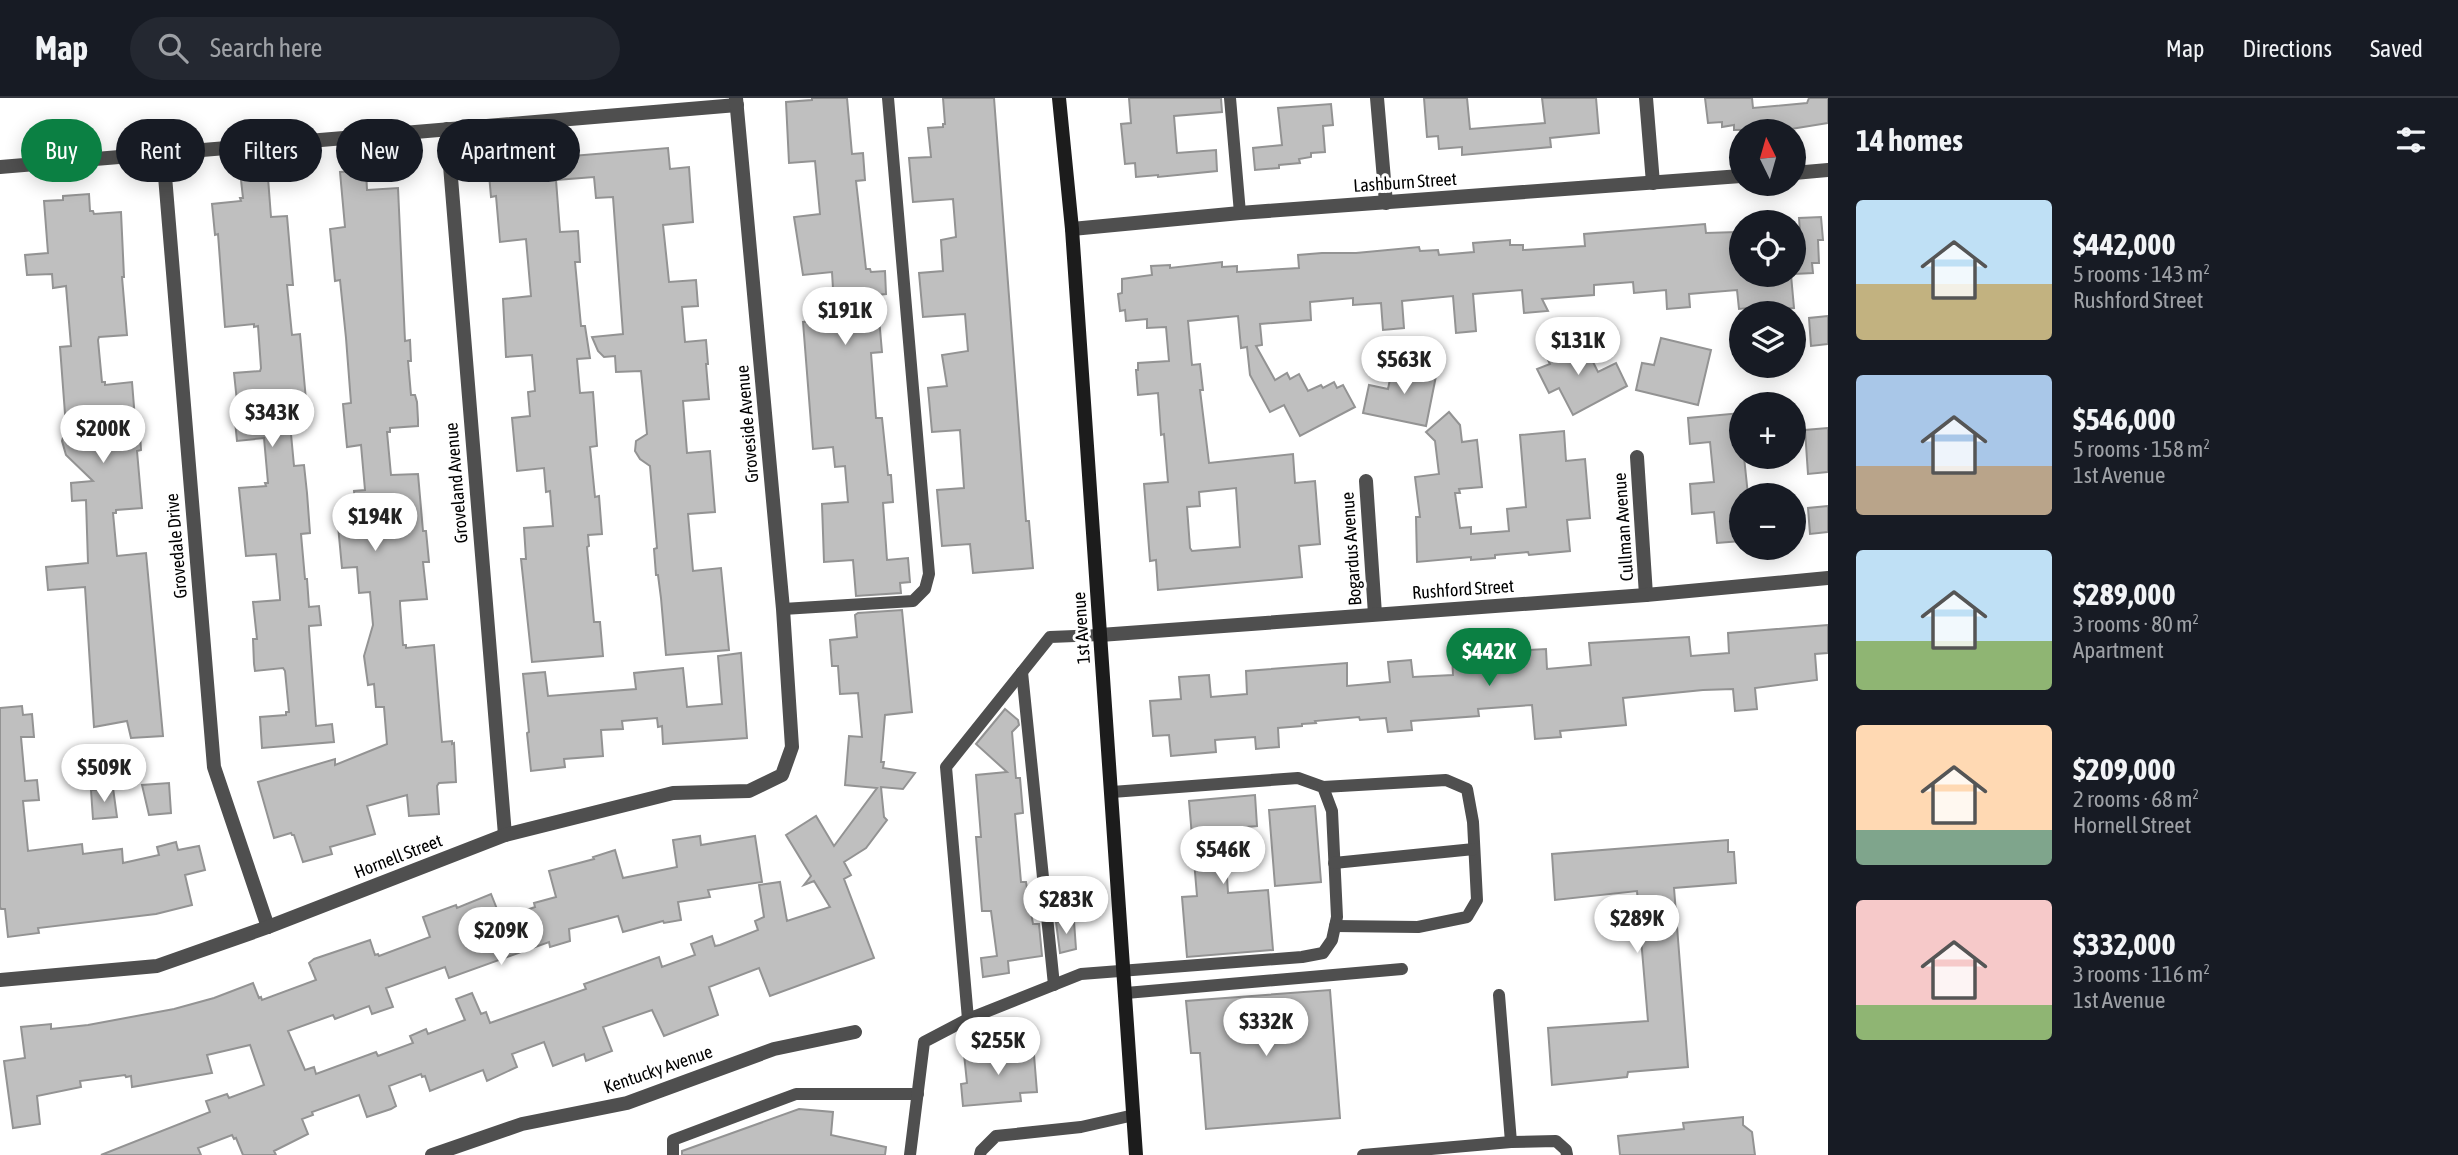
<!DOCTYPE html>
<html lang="en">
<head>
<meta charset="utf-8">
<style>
	body { margin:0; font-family:"Asap Condensed",sans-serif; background:#242831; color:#f1f3f6; height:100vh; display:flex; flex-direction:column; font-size:26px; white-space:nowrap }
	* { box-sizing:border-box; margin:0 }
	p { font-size:23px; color:#9ea1a6 }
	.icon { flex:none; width:38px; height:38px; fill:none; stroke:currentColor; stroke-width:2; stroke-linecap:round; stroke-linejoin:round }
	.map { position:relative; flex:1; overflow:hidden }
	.panel { display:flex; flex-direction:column; background:#171b24; width:630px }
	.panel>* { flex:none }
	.guide { position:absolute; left:21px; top:21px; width:665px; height:63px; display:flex; gap:14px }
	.needle { width:46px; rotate:355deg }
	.tools { position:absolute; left:1729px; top:21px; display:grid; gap:14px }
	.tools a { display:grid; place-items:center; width:77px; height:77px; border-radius:50%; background:#171b24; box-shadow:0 4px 18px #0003; font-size:35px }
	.price { position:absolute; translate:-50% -60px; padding:0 16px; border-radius:24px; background:#fff; color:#222; font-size:23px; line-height:46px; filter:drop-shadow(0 2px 4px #0008) }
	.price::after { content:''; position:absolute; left:50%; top:42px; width:21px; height:16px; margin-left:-10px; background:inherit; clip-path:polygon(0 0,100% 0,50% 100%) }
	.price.selected { background:#0b8043; color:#fff }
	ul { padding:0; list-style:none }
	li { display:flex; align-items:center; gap:21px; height:175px; padding:0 28px }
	li span { display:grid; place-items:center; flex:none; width:196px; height:140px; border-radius:7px; color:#555 }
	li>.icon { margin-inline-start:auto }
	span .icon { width:84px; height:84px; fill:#fffc; stroke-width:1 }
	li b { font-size:30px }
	h2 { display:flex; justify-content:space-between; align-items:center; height:84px; padding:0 28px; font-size:30px }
	.chip { padding:0 24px; border-radius:32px; background:#171b24; box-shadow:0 4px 18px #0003; font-size:24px; line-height:63px }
	.chip.selected { background:#0b8043; color:#fff }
	header { display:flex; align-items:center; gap:42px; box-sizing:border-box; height:98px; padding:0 35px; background:#171b24; border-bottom:2px solid #363941 }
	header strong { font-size:33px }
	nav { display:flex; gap:38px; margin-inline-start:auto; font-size:24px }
	.search { width:490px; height:63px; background:#242831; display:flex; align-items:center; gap:18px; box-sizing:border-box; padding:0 24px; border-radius:38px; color:#9ea1a6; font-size:26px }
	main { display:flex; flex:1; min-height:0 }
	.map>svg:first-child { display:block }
	.building { fill:#bfbfbf; stroke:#939393; stroke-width:2; fill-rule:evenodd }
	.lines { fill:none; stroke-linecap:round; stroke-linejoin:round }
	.service { stroke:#4f4f4f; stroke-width:12 }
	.minor { stroke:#4f4f4f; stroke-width:14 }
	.secondary { stroke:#1c1c1c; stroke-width:14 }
	.labels { text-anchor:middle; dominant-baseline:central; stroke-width:6; stroke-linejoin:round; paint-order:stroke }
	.street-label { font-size:18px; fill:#000; stroke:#fff }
</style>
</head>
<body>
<header>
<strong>Map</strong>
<div class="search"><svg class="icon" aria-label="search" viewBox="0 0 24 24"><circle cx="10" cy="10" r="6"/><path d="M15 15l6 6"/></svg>Search here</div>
<nav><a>Map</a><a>Directions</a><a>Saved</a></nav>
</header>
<main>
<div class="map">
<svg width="1828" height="1057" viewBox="0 0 1828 1057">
	<rect width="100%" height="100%" fill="#fff"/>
	<!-- building -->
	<g class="building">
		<polygon points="812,0 847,0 852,56 863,55 865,82 856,83 866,171 870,171 871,174 885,173 886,196 877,197 882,254 871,255 876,320 882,320 888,377 891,377 893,404 883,405 887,462 908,460 910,484 900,485 901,495 856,498 853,462 824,464 822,406 848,404 845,368 835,369 833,349 813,351 803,224 831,221 830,209 834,208 832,174 803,177 794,119 820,116 815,63 789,65 786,4 812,2"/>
		<polygon points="943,0 994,0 1026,423 1029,423 1033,470 973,475 970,446 942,448 937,392 964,390 960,332 932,334 928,290 947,288 942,257 968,253 965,216 923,219 919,175 943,173 941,142 956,139 953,101 913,104 909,60 931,59 928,30 943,29 943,26 945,26"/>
		<polygon points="1129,0 1221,0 1222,14 1174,18 1177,55 1216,52 1217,73 1158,79 1158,77 1136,79 1135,65 1125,66 1121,26 1131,25"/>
		<polygon points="1424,0 1467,0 1470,31 1545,25 1542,0 1596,0 1599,35 1550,40 1551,49 1462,57 1462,49 1439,51 1438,38 1427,39"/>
		<polygon points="1705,0 1752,0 1753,10 1807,5 1809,0 1828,0 1828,25 1791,31 1734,32 1734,27 1722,29 1722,24 1708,25"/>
		<polygon points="1331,6 1333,27 1323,28 1325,54 1311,55 1311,59 1299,61 1300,65 1279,67 1279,70 1255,72 1253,50 1282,47 1278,10"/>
		<polygon points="668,50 670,71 689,69 693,124 663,127 669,184 696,182 698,208 682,209 685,244 706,242 708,266 706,266 709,301 683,303 687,355 710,353 715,414 688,416 693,473 721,470 729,552 666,557 661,500 658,477 656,477 654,451 657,450 650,368 640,361 635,353 636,343 647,336 641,273 616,274 615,258 604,259 598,253 592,239 623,236 613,99 596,100 594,79 556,82 560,134 578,133 580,164 575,164 581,228 585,228 590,260 577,261 580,295 593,294 597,348 590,349 595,399 599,398 602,436 588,437 589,448 587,449 594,524 600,524 603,558 532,564 521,461 526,461 524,430 553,428 550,393 546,394 544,370 517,373 512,320 530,318 528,294 535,293 532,257 506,259 503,201 531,198 526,141 500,144 496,98 491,99 488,65"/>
		<polygon points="366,72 367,92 398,90 405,243 410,242 411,263 408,263 411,297 415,297 417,304 418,322 418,328 390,330 390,334 387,334 391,377 418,376 423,433 426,433 429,464 423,464 427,501 400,503 400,506 403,547 406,547 406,550 434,547 442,644 452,643 452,646 454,645 456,684 439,685 437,688 439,716 409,718 407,697 367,708 375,736 330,749 332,756 303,764 294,737 292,737 291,735 274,740 258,684 335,661 335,667 387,646 384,609 376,609 374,586 368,587 364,558 373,527 370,494 359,495 357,469 342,470 337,417 356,415 354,393 365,392 361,347 347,349 343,306 351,305 346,240 340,182 335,183 330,131 345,129 340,74"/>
		<polygon points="268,80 271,119 287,118 293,187 287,187 292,237 300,236 306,302 288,304 294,368 304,367 307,395 310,435 301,436 305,481 307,481 309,509 319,508 321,527 309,528 309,531 316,628 332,626 334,644 262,650 260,619 286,617 286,614 289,614 285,573 283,570 255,573 254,566 253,541 257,541 253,504 280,502 280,499 276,456 246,458 239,390 266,388 265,385 268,385 264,340 237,343 234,313 238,313 234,275 260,273 261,270 258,228 254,229 254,226 225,229 218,136 215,137 212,106 241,103 240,100 243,100 241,82"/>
		<polygon points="89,96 90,113 93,113 94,116 121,114 124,179 122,179 127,237 99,239 98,242 102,284 105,284 105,287 132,284 135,321 139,321 141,352 137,353 142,410 116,412 116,415 113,415 117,458 146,455 163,638 131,640 127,623 94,629 85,489 48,492 46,469 88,465 86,402 72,403 71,385 93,383 66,357 62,343 66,329 60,249 71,248 66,188 53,190 52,176 27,177 25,157 48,155 44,103 63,102 63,98"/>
		<polygon points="1821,119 1823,142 1818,142 1819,165 1812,165 1813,175 1794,176 1794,133 1800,133 1799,120"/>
		<path d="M1705,126L1706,135L1737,134L1738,148H1741V177H1791L1794,210L1769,212L1766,208L1739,211L1737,192L1689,196L1690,209L1667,211L1666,192L1634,195L1633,184L1594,187V197L1542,201L1548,213L1524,215L1522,192L1473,196L1476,233L1456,235L1453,198L1402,203L1404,230L1383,232L1381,205L1353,207V200L1310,204L1311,222L1260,226L1262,247L1256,248L1275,282L1287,275L1290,281L1299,276L1308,293L1321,287L1323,290L1334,284L1337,290L1343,287L1355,309L1300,338L1284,307L1270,314L1250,277L1247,249L1241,250L1238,218L1188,223L1192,267L1200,266L1203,292H1200L1209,365L1293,356L1295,385L1315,383L1320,446L1299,448L1302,479L1158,492L1156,462L1150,463L1144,386L1168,384L1164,336L1161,337L1158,295L1138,297L1136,272H1138V265L1169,263L1166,229L1147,230V221L1126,223L1125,212L1120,213L1118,196L1122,195V181L1152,177L1151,168L1170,167V170L1222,164V169L1237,168V174L1299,170L1298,157L1322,155H1356L1419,149L1420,153L1438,152L1439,157L1474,154L1473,145L1510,142V147H1523V152L1585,148L1584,136ZM1236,390L1240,449L1192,453L1190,450L1187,409L1200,408L1199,394Z"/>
		<polygon points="1828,218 1828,246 1811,248 1809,220"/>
		<polygon points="1560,237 1574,261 1588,254 1598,274 1616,265 1627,288 1573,317 1559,290 1549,295 1537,271 1550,266 1540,246"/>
		<polygon points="1661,240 1711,252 1698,307 1636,292 1642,265 1654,267"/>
		<polygon points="1393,267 1409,271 1410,267 1437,273 1426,328 1363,315 1369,287 1388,291"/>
		<polygon points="1449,314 1460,327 1462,344 1477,342 1482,389 1459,391 1460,395 1455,395 1460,430 1471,429 1471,436 1509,433 1507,411 1526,409 1520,337 1564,333 1566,363 1585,361 1590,420 1567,422 1570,453 1529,457 1528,454 1495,457 1495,460 1471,462 1471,459 1417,464 1416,419 1420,419 1415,379 1439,376 1435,343 1426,334"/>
		<polygon points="1741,315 1741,359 1744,359 1748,397 1741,397 1741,443 1717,445 1714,414 1692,416 1690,386 1714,384 1710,344 1690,346 1688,320"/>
		<polygon points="1828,330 1828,374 1808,376 1805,332"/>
		<polygon points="1828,408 1828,434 1810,436 1808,410"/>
		<polygon points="902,512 912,614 885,617 881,664 884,664 883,670 915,675 903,691 881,689 884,719 887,722 866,750 844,764 851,777 844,781 874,860 770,898 759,870 709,889 718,917 664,938 652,912 603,929 612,953 586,963 584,956 553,968 544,944 512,956 517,969 487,983 483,972 430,993 425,978 422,979 421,976 389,988 396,1008 391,1011 367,1019 359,997 312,1014 313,1017 302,1021 308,1036 274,1053 276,1057 243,1057 236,1040 234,1041 232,1037 198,1050 201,1057 101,1057 210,1014 206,1003 227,996 229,1000 264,987 250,947 207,957 212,975 132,989 131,978 126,979 125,977 80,983 81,989 37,998 40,1026 13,1030 4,963 25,960 21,929 51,926 51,931 88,927 174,911 214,900 253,885 259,900 261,899 262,902 316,882 309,865 314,861 370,842 375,857 378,856 379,858 430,839 423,819 456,807 457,810 491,796 501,821 535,809 534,805 556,799 549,773 594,761 593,759 615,752 623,780 677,769 673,742 700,738 701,747 755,738 762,784 708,792 710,799 678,804 681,822 664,825 663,823 623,834 618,818 569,831 570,843 550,849 549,844 449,880 445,869 386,890 393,909 372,916 369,908 335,921 333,917 288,933 305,972 314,969 316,976 376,954 378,958 413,945 410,938 426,931 428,936 465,922 456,901 472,895 481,916 486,914 490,925 586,891 584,886 659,859 662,869 695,857 691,846 712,838 715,848 720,847 758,832 755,823 764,819 759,787 780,784 787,823 830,809 814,783 804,787 811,778 786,737 816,718 834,748 877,690 845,687 849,638 862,639 858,595 840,596 838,568 832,568 830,542 857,539 855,517 858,515"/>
		<polygon points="1828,527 1828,555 1815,556 1817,582 1755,590 1757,611 1735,613 1733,591 1703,592 1623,600 1626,627 1560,633 1561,639 1535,641 1532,607 1478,611 1479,618 1411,623 1412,632 1388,634 1386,620 1360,622 1359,619 1315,623 1316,625 1302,626 1302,628 1278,630 1279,649 1256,651 1255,639 1215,642 1216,654 1171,658 1169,637 1153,638 1150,603 1181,601 1179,579 1209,577 1211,599 1247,596 1246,573 1347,565 1347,588 1390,584 1388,564 1411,562 1413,579 1453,577 1452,556 1546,551 1547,571 1591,567 1589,545 1689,539 1691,558 1729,555 1728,535"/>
		<polygon points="741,555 747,640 663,646 662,628 658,629 657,620 622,623 623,631 601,632 603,658 564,661 565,669 531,673 527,635 529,634 523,576 545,574 548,598 636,591 634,575 683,570 687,609 722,606 718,558"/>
		<polygon points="22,608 23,617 32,616 34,639 21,639 25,683 37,682 39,702 23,703 28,753 82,746 83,756 122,751 123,765 159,757 157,749 176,744 178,752 199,748 205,772 185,777 192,807 156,816 38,830 39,835 8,839 5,811 1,811 0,809 0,610"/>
		<polygon points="1005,611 1018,622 1019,627 1012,634 1016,680 1020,680 1023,715 1015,716 1021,784 1026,784 1033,826 1039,826 1042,858 1008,863 1009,875 983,879 981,860 997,858 991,813 982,813 976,739 981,739 976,677 1007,674 976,646"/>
		<polygon points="169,685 171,715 149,717 142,687"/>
		<polygon points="113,690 117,719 93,721 91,692"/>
		<polygon points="1255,697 1257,728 1224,731 1228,795 1268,792 1273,852 1187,859 1182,799 1197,798 1189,703"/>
		<polygon points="1315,708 1321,784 1275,788 1269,712"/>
		<polygon points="1728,742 1728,754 1734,754 1736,785 1674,790 1688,969 1628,974 1627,979 1552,987 1548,930 1648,923 1637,793 1555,802 1552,756"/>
		<polygon points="1074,823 1076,851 1060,855 1056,824"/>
		<polygon points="1330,892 1340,1020 1206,1031 1200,955 1191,955 1186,903"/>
		<polygon points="1017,951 1017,958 1034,957 1037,994 1020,995 1021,1003 963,1008 961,986 967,985 964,956"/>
		<polygon points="799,1011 833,1014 831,1037 886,1049 885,1057 682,1057 682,1053"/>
		<polygon points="1743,1019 1743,1027 1752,1034 1755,1057 1620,1057 1618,1038 1684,1031 1683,1025"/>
	</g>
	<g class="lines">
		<!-- service -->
		<g class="service">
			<polyline points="1230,0 1240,115"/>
			<polyline points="783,511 913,503 925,491 929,476 888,0"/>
			<polyline points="1100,537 1050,539 946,669 968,921 1081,876 1302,859 1323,855 1332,842 1337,819 1332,713 1323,689 1298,680 1112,694"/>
			<polyline points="1022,574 1054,887"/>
			<polyline points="1323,689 1446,682 1467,691 1473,724 1477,802 1467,819 1418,829 1335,828"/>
			<polyline points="1334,765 1474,751"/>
			<polyline points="1126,895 1402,871"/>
			<polyline points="1499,897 1511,1044"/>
			<polyline points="673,1057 673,1042 796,996 918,996"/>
			<polyline points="910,1057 924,944 968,921"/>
			<polyline points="980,1057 981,1053 996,1038 1081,1029 1134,1017"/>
			<polyline points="1363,1057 1511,1044 1556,1043 1566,1052 1567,1057"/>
		</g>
		<!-- minor -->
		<g class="minor">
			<polyline points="1377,0 1386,105"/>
			<polyline points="1646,0 1653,85"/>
			<polyline points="447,31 505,737"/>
			<polyline points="163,54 214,669 268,829"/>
			<polyline points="0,69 737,7"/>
			<polyline points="1794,75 1828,72"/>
			<polyline points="1072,131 1240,115 1741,78"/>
			<polyline points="1637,359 1646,497"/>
			<polyline points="1366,383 1375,516"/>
			<polyline points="1100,537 1646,497 1828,480"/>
			<polyline points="0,882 157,868 268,829 505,737 673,695 749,693 782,677 792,649 783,511 736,0"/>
			<polyline points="432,1057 522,1026 627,1005 774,951 855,934"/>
		</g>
		<!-- secondary -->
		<polyline class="secondary" points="1059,0 1072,131 1136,1057"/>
	</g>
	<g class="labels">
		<!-- street labels -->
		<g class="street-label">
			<text transform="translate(1405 84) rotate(-4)">Lashburn Street</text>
			<text transform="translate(747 326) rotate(-95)">Groveside Avenue</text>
			<text transform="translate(456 385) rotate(-95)">Groveland Avenue</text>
			<text transform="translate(1623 429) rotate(-94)">Cullman Avenue</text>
			<text transform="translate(176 448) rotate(-95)">Grovedale Drive</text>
			<text transform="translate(1351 451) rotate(-94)">Bogardus Avenue</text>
			<text transform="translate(1463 491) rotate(-4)">Rushford Street</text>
			<text transform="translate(1081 530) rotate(-94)">1st Avenue</text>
			<text transform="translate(398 758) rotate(-21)">Hornell Street</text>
			<text transform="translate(658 971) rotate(-19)">Kentucky Avenue</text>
		</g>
	</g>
</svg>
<div class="tools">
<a><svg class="needle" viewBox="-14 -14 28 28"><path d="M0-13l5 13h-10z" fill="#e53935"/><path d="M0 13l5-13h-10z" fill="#9ea1a6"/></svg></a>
<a><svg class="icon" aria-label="locate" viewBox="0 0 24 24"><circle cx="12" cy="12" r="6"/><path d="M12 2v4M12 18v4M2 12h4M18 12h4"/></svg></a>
<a><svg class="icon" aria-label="layers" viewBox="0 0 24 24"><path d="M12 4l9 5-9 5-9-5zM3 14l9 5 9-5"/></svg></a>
<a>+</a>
<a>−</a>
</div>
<b class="price" style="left:845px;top:249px">$191K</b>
<b class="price" style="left:1578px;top:279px">$131K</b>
<b class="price" style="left:1404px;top:298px">$563K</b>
<b class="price" style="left:272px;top:351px">$343K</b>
<b class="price" style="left:103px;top:367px">$200K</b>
<b class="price" style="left:375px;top:455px">$194K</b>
<b class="price selected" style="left:1489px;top:590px">$442K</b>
<b class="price" style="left:104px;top:706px">$509K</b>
<b class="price" style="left:1223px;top:788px">$546K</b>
<b class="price" style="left:1066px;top:838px">$283K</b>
<b class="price" style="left:1637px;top:857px">$289K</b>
<b class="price" style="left:501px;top:869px">$209K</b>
<b class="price" style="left:1266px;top:960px">$332K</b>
<b class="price" style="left:998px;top:979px">$255K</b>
<div class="guide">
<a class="chip selected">Buy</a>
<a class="chip">Rent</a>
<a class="chip">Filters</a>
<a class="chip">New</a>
<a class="chip">Apartment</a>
</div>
</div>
<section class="panel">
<h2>14 homes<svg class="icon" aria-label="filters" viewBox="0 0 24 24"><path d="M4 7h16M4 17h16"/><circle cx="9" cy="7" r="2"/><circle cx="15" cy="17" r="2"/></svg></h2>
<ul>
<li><span style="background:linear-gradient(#bfe0f5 60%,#c2b280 0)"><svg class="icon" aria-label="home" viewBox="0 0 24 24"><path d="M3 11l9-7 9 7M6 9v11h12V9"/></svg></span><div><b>$442,000</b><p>5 rooms · 143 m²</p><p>Rushford Street</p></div></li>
<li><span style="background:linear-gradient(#a9c7e8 65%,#b9a48a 0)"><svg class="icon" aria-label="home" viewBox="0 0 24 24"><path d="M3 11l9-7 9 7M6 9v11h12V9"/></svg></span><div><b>$546,000</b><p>5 rooms · 158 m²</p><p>1st Avenue</p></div></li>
<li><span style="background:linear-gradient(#bfe0f5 65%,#8fb573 0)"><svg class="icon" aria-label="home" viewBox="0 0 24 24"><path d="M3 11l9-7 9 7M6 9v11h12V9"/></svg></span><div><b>$289,000</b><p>3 rooms · 80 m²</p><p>Apartment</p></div></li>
<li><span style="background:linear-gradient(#ffd9b3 75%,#7fa58c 0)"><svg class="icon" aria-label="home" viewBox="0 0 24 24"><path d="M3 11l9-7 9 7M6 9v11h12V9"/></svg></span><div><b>$209,000</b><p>2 rooms · 68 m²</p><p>Hornell Street</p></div></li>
<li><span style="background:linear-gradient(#f6c9c9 75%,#8fb573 0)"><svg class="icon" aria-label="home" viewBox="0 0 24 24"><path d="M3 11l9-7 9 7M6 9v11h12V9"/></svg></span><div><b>$332,000</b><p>3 rooms · 116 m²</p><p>1st Avenue</p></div></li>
</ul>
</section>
</main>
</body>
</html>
